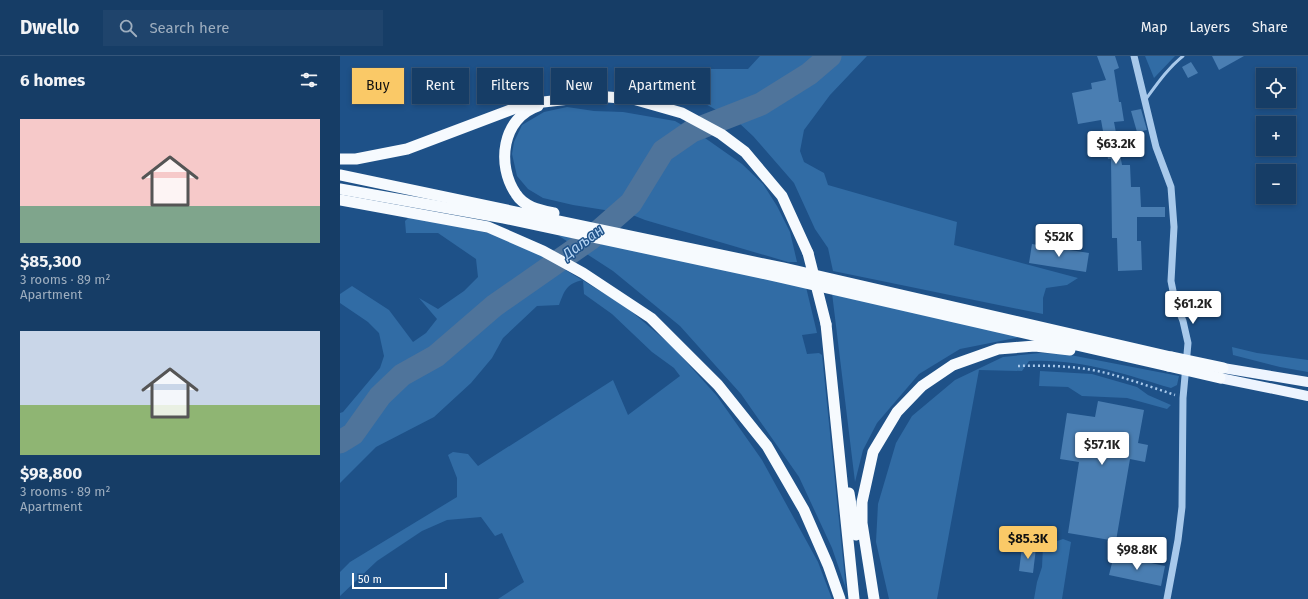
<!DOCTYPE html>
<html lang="en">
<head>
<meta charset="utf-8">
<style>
	body { margin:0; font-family:"Fira Sans",sans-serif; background:#1f446c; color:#f1f3f6; height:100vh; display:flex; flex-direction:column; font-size:15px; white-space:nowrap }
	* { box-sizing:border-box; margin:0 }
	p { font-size:13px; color:#9eaebf }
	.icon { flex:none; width:22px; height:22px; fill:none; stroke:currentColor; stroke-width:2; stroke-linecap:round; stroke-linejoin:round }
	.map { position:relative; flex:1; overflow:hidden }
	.side { display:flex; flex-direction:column; background:#163d66; width:340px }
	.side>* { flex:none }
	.guide { position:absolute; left:12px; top:12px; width:380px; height:36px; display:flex; gap:8px }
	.buttons { position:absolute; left:916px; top:12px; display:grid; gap:8px }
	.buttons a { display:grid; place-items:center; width:40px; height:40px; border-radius:0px; background:#163d66; box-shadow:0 2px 6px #0003,0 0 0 1px #35567a; font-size:20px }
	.scale { position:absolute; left:12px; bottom:10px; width:95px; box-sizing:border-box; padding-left:4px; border:2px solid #fff; border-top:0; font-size:11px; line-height:14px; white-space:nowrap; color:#fff; -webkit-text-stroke:3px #1e5188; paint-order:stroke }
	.price { position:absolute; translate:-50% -34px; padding:0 9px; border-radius:4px; background:#fff; color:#222; font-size:13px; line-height:26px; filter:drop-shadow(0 1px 2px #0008) }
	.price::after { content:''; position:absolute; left:50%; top:24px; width:12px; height:9px; margin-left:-6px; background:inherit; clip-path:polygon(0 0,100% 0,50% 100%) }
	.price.selected { background:#fac967; color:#111 }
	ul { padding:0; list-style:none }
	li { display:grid; align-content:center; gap:8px; height:212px; padding:0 20px }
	li span { display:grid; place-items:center; height:124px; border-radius:0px; color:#555 }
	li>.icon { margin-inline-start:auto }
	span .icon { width:72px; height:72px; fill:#fffc; stroke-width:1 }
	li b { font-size:17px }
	h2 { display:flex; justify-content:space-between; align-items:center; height:48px; padding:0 20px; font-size:17px }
	.chip { padding:0 14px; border-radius:0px; background:#163d66; box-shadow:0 2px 6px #0003,0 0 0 1px #35567a; font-size:14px; line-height:36px }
	.chip.selected { background:#fac967; color:#111 }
	header { display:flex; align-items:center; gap:24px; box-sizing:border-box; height:56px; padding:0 20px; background:#163d66; border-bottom:1px solid #35567a }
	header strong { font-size:19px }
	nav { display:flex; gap:22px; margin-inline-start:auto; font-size:14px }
	.search { width:280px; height:36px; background:#1f446c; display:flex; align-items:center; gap:10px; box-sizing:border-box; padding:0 14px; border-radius:0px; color:#9eaebf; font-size:15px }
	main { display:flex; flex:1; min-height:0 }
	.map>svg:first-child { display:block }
	.green { fill:#316ca5 }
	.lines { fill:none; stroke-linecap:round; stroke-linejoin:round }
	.river { stroke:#4f749b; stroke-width:23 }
	.building { fill:#4a7eb2 }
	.path { stroke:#a8c9eb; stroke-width:2.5; stroke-dasharray:2 3; stroke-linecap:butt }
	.service { stroke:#a8c9eb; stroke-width:3 }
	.tertiary { stroke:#a8c9eb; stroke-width:7 }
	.primary { stroke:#edf4fe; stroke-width:10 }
	.trunk { stroke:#f6fafe; stroke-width:11 }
	.trunk-bridge { stroke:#f6fafe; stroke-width:11 }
	.labels { text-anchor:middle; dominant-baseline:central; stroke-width:3; stroke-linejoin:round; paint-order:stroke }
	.water-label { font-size:15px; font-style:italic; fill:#b4d3f2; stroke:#1e5188 }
</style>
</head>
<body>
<header>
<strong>Dwello</strong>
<div class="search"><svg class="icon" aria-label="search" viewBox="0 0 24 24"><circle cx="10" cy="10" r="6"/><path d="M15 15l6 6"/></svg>Search here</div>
<nav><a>Map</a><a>Layers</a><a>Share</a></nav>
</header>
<main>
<section class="side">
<h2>6 homes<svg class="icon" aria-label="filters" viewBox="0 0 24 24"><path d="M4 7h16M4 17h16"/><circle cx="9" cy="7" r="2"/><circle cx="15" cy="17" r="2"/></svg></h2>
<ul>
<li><span style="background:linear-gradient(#f6c9c9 70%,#7fa58c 0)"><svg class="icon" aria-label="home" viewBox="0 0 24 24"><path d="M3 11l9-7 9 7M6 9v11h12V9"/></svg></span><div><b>$85,300</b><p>3 rooms · 89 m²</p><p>Apartment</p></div></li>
<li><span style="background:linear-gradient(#c9d6e8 60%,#8fb573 0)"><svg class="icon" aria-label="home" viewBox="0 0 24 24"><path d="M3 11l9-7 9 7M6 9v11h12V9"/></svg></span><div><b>$98,800</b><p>3 rooms · 89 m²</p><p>Apartment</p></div></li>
</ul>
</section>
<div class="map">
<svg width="968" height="543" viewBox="0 0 968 543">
	<rect width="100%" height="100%" fill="#1e5188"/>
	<!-- green -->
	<g class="green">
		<polygon points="420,0 527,0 490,39 464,74 460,95 464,106 484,117 488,129 617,166 614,189 738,222 727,229 706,232 703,242 703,258 493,215 488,192 475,173 454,127 413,80 398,66 362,46 356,32 345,27 343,19 350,13 408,13"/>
		<polygon points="805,0 835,0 814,22"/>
		<polygon points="227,51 254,55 283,56 335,65 365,82 402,108 423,128 437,150 450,176 457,206 448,206 305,164 290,158 233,149 203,142 188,133 177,120 172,98 174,86 182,69 204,56"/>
		<path d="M70,160L157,179L199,198L285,250L332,290L377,340L422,404L478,506L492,543H158L184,526L162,477L155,480L141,461L107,464L82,475L37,505L0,540V516L10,506L117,441V422L108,399L113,396L128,398L138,410L273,324L288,359L340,320L334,312L312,296L272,258L244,238L243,224C226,228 225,234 219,249L197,250L163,282L152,302L131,327L94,361L36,391L0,427V357L3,356L40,312L44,300L39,277L28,266L0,247V238L12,230L49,254L73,286L86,277L97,263L79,242L98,253L124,235L138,221L136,203L98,177H66L65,165Z"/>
		<polygon points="227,177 466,231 477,277 462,279 467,298 479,297 482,299 506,533 492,492 459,421 401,338 340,270 273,215 219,180"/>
		<polygon points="492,237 680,281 620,293 579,318 537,367 523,394 515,426"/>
		<polygon points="892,291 917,297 968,304 968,316 940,311 893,299"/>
		<path d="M700,297L725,298L839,320L837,329L831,332C785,318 738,302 689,305L682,315L639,314L597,543H549L536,486L538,448L556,387L572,360L615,324L663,301Z"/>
		<polygon points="700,315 752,318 797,331 808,339 831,349 827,353 787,342 742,340 728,331 699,330"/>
		<polygon points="723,483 731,486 722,543 694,543 697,526 702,511 703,490"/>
	</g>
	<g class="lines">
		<!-- river -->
		<polyline class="river" points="0,386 13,378 40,340 62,319 96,300 154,250 250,183 291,147 323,95 352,75 421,48 469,18 490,0"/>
	</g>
	<!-- building -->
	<g class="building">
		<polygon points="757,0 775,0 779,12 774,14 779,46 781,46 784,65 774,66 782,109 790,109 791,131 800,131 801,151 825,151 825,161 797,161 797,185 801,185 802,214 778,215 777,182 772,182 771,103 768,103 761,64 738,68 732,37 752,33 751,27 766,24"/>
		<polygon points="872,0 904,0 879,14"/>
		<polygon points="851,6 858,17 848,22 842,11"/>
		<polygon points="801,53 807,74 797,76 791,55"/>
		<polygon points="692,188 749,197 746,216 689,207"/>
		<polygon points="758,345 804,354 798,387 808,389 805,406 790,403 776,485 728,477 739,406 720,403 727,357 755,361"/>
		<polygon points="682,491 696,492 693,517 679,515"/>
		<polygon points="774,499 825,510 821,530 769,519"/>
	</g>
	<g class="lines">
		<!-- path -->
		<path class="path" d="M678,310C708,309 741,310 770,318C792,324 814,332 835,339"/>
		<!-- service -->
		<path class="service" d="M806,43C817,28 828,12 843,0"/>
		<!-- tertiary -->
		<polyline class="tertiary" points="794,0 816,91 831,131 834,171 831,225 835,245 843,265 848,287 843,342 842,451 838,484 827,543"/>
		<!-- primary -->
		<g class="primary">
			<polyline points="883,312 968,326"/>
			<polyline points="880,322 968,340"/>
		</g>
		<!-- trunk -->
		<g class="trunk">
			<path d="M198,50C162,62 156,109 176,138C184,151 200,154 214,157"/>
			<polyline points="0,103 16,103 67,93 186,48 256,40 293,43 342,57 381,78 405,96 442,140 468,197"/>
			<polyline points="0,119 443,212 831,301"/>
			<polyline points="0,133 164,162 440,221 828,310"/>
			<polyline points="0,144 148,171 203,195 243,217 311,262 378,329 427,390 464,454 488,509 500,543"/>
			<polyline points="486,268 514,543"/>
			<polyline points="509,437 516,479"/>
			<polyline points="534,543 522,467 522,446 533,396 557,356 582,330 613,309 658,293 695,290 730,294"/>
		</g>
		<!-- trunk-bridge -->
		<g class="trunk-bridge">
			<polyline points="468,197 486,268"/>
			<polyline points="831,301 883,312"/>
			<polyline points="828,310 880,322"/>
		</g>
	</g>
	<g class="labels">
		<!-- water labels -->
		<g class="water-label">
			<text transform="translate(243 186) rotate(-37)">Даљан</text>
		</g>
	</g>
</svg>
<div class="buttons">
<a><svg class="icon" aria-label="locate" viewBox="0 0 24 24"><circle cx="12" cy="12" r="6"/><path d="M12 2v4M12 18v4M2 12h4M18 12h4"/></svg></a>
<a>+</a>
<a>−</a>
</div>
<div class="scale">50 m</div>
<b class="price" style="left:776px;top:109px">$63.2K</b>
<b class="price" style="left:719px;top:202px">$52K</b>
<b class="price" style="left:853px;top:269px">$61.2K</b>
<b class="price" style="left:762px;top:410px">$57.1K</b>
<b class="price selected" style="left:688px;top:504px">$85.3K</b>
<b class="price" style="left:797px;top:515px">$98.8K</b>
<div class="guide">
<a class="chip selected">Buy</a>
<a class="chip">Rent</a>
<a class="chip">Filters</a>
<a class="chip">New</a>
<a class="chip">Apartment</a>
</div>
</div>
</main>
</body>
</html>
